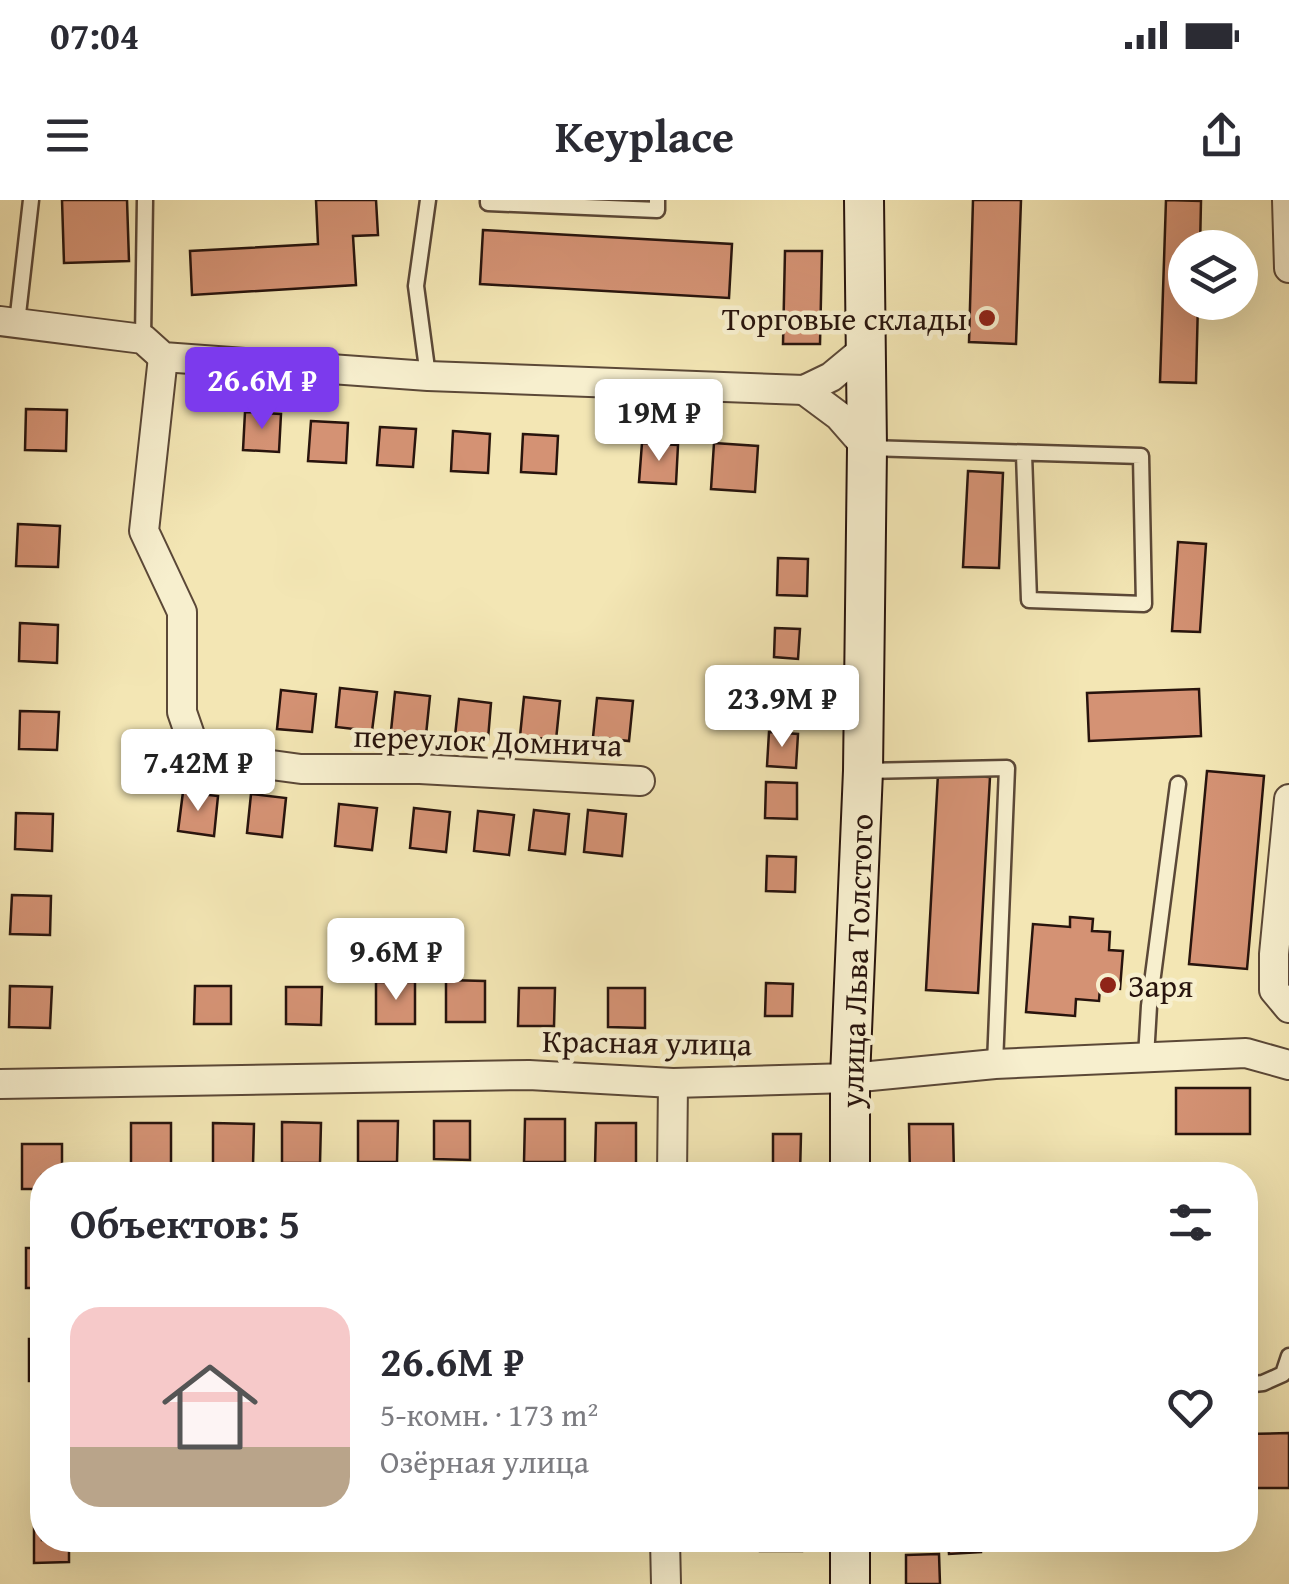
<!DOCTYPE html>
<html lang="ru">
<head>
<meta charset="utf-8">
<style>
	body { margin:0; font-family:"Gentium Book Plus",serif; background:#f7f7f7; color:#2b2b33; height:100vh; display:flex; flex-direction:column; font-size:38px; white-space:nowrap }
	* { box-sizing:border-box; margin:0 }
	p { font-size:32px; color:#7c7c81 }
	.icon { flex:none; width:55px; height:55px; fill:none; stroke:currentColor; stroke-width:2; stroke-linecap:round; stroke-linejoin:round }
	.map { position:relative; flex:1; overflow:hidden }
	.details { position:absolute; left:30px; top:962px; width:1228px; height:390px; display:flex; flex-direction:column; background:#fff; border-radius:40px; box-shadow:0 10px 40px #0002 }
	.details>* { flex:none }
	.tools { position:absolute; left:1168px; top:30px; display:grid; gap:20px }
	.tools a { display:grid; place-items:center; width:90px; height:90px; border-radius:50%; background:#fff; box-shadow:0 10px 40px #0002; font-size:50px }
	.price { position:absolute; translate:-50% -85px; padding:0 22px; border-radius:10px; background:#fff; color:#222; font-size:32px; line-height:65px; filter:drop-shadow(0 2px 5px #0008) }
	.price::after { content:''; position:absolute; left:50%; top:60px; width:30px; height:22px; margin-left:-15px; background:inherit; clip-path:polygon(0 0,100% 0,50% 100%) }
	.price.active { background:#7c3aed; color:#fff }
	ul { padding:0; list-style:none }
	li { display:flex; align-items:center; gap:30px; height:250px; padding:0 40px }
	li+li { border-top:2px solid #e1e1e2 }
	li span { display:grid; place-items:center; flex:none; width:280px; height:200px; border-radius:30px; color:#555 }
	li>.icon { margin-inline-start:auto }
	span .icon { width:120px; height:120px; fill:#fffc; stroke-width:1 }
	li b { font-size:42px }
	h2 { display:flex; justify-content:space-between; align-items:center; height:120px; padding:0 40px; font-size:42px }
	.status { display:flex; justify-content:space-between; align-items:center; height:70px; padding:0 50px; background:#fff; direction:ltr }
	.status svg { height:28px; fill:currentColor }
	header { display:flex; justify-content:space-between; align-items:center; height:130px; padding:0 40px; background:#fff; font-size:45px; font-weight:700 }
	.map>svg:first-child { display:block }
	.building { fill:#d49274; stroke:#28140d; stroke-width:2.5 }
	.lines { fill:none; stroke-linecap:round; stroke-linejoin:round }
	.lane-casing { stroke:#5b4837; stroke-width:19 }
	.street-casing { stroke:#5b4837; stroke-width:32 }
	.secondary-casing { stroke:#28140d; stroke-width:42 }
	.lane { stroke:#f7efce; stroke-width:14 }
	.street { stroke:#f7efce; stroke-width:28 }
	.secondary { stroke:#f7efce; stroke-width:38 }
	.poi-dot { fill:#8f2418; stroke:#f7efce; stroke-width:4 }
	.labels { text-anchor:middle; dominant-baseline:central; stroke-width:9; stroke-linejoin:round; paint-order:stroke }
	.poi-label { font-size:32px; fill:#28140d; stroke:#f7efce; text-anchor:end }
	.street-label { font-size:32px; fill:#28140d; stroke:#f7efce }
</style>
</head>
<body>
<div class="status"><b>07:04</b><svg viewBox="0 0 49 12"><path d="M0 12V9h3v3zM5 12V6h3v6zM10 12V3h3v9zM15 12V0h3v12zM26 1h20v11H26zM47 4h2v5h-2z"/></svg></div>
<header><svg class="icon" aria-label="menu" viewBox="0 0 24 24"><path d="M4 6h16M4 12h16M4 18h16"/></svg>Keyplace<svg class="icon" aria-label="share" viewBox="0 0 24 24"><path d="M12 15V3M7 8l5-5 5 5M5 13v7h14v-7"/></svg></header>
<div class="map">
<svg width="1289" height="1384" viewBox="0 0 1289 1384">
	<rect width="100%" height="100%" fill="#f3e6b4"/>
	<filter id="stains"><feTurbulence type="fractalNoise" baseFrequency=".002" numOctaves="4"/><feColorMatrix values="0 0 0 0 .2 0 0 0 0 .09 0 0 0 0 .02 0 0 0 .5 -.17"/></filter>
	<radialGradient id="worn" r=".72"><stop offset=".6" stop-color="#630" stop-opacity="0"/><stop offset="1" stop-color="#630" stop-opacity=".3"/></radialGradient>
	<!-- building -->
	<g class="building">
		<polygon points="62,0 127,0 129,61 64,63"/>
		<polygon points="316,0 376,0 378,35 353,36 356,85 192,95 190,51 318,44"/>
		<polygon points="973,0 1021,0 1016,144 969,142"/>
		<polygon points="1166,0 1201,1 1200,48 1185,48 1185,102 1198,102 1196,183 1160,182"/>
		<polygon points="483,30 732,44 729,98 480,84"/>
		<polygon points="785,51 822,51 820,144 783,144"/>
		<polygon points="26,209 67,210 66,251 25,250"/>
		<polygon points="245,212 281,214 279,252 243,250"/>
		<polygon points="311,221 348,223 346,263 308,261"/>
		<polygon points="380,227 416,229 413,267 377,265"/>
		<polygon points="453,231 490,234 488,273 451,271"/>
		<polygon points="523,234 558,236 556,274 521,272"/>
		<polygon points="642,243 678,245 676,284 639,282"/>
		<polygon points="714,243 758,246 755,292 711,289"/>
		<polygon points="968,271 1003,273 999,368 963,367"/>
		<polygon points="18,324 60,326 58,367 16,366"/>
		<polygon points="1178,342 1206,344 1200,432 1172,431"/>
		<polygon points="778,358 808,359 807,396 777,395"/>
		<polygon points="20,423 58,425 57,463 19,461"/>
		<polygon points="775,428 800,429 798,459 774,457"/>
		<polygon points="771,487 799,489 797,523 769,521"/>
		<polygon points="340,488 377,492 372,531 336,527"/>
		<polygon points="1199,489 1201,536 1089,541 1087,493"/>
		<polygon points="281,490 316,494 312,532 277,529"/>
		<polygon points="395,492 430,496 426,535 391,531"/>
		<polygon points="524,497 560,501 556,540 520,536"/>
		<polygon points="597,498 633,501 629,541 593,537"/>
		<polygon points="459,499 491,503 488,539 455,536"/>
		<polygon points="20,511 59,512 57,550 19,549"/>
		<polygon points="769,532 798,534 796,568 767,566"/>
		<polygon points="1207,571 1264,576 1247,769 1189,764"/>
		<polygon points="938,574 990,577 978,793 926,790"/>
		<polygon points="766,582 797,583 797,619 765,618"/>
		<polygon points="183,592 218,596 214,636 178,631"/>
		<polygon points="251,594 286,598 282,637 247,633"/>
		<polygon points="339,604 377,608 372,650 335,646"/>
		<polygon points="414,608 450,612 446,652 410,648"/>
		<polygon points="534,610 569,614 565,654 529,650"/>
		<polygon points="588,610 626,614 622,656 584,652"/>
		<polygon points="478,611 514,615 509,655 474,651"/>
		<polygon points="16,613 53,614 52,651 15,649"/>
		<polygon points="767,656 796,657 795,692 766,691"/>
		<polygon points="12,695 51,696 50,735 10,734"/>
		<polygon points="1070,717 1093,719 1092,731 1110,732 1109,750 1123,751 1120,789 1100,787 1099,801 1076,799 1075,816 1026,812 1033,724 1070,727"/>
		<polygon points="446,780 485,781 485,822 446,822"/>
		<rect x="376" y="782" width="39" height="42"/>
		<polygon points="766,783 793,784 792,816 765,816"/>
		<polygon points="10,786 52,787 50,828 9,827"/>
		<polygon points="195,786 231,786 231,824 194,824"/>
		<polygon points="286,787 322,787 321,825 286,824"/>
		<polygon points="519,788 555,788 554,826 518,826"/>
		<polygon points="608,788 645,788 645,828 608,827"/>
		<rect x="1176" y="888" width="74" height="46"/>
		<polygon points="525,919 565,919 565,962 524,962"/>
		<polygon points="358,921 398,921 397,962 358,962"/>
		<polygon points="434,921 470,921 470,960 434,959"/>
		<polygon points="282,922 321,923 320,963 282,963"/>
		<polygon points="131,923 171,923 171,966 131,965"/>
		<polygon points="213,923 254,924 253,966 213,966"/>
		<polygon points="596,923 636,923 636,966 595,966"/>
		<polygon points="909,924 953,924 954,975 910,975"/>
		<polygon points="773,934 801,934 800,975 773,975"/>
		<polygon points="22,944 62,944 62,975 42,975 42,989 22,989"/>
		<rect x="26" y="1048" width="16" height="40"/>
		<rect x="29" y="1139" width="13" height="42"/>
		<rect x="33" y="1221" width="9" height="46"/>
		<polygon points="1289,1233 1289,1288 1245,1288 1245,1234"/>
		<polygon points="34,1323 42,1323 42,1340 69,1340 69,1362 34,1363"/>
		<rect x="760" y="1340" width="42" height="11"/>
		<polygon points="948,1340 981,1340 981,1352 949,1354"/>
		<polygon points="939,1354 940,1384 906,1384 906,1355"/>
	</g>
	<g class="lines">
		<!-- lane casing -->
		<g class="lane-casing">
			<g id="lane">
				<polyline points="488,0 488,3 657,10 657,0"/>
				<polyline points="17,123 31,0"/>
				<polyline points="143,139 145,0"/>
				<polyline points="428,176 416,86 428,0"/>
				<polyline points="868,248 1141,256 1144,404 1029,400 1024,254"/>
				<polyline points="864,571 1007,568 995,864"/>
				<polyline points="1146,857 1149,806 1178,584"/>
				<polyline points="1245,1185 1263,1183 1283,1174 1289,1156"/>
			</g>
		</g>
		<!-- street casing -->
		<g class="street-casing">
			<g id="street">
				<polyline points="1287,0 1289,68"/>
				<polyline points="0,121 143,139 163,157 428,176 804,190 831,177 866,148"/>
				<polyline points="163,157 144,331 182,412 182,512 192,541 228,559 301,569 420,569 640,581"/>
				<polyline points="804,190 839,216 867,248"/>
				<polyline points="1289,599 1274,754 1274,790 1289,808"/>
				<polyline points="0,884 529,875 673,883 850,878 995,864 1246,853 1289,865"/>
				<polyline points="672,975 673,883"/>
				<polyline points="665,1340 666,1384"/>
			</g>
		</g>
		<!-- secondary casing -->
		<g class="secondary-casing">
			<g id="secondary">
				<polyline points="850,975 850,878 863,571 867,248 864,0"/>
				<polyline points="850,1384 850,1340"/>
			</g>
		</g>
		<!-- lane -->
		<use href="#lane" class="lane"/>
		<!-- street -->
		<use href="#street" class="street"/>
		<!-- secondary -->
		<use href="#secondary" class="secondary"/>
	</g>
	<!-- markers -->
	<g class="poi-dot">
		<circle cx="987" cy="118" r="10"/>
		<circle cx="1108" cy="785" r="10"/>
	</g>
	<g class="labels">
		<!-- poi labels -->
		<g class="poi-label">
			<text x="967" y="118">Торговые склады</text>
			<text x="1128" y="785" text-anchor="start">Заря</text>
		</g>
		<!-- street labels -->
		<g class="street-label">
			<text transform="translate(488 540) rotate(2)">переулок Домнича</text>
			<text transform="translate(856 761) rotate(-88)">улица Льва Толстого</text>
			<text transform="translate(647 842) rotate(1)">Красная улица</text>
		</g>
	</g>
	<rect width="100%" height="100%" filter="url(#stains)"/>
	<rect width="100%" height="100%" fill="url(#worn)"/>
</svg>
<div class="tools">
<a><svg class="icon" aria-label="layers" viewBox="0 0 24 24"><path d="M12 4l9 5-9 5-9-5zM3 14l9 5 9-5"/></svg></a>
</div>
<b class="price active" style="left:262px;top:232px">26.6M ₽</b>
<b class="price" style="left:659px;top:264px">19M ₽</b>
<b class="price" style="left:782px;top:550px">23.9M ₽</b>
<b class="price" style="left:198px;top:614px">7.42M ₽</b>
<b class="price" style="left:396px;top:803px">9.6M ₽</b>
<section class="details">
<h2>Объектов: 5<svg class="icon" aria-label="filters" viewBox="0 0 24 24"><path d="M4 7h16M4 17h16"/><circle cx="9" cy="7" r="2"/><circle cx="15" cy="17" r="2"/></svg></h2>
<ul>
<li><span style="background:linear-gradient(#f6c9c9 70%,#b9a48a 0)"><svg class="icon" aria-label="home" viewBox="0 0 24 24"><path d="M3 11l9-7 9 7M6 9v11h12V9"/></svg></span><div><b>26.6M ₽</b><p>5-комн. · 173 m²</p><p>Озёрная улица</p></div><svg class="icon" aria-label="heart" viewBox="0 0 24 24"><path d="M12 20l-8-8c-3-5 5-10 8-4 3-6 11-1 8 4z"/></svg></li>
</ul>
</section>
</div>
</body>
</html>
